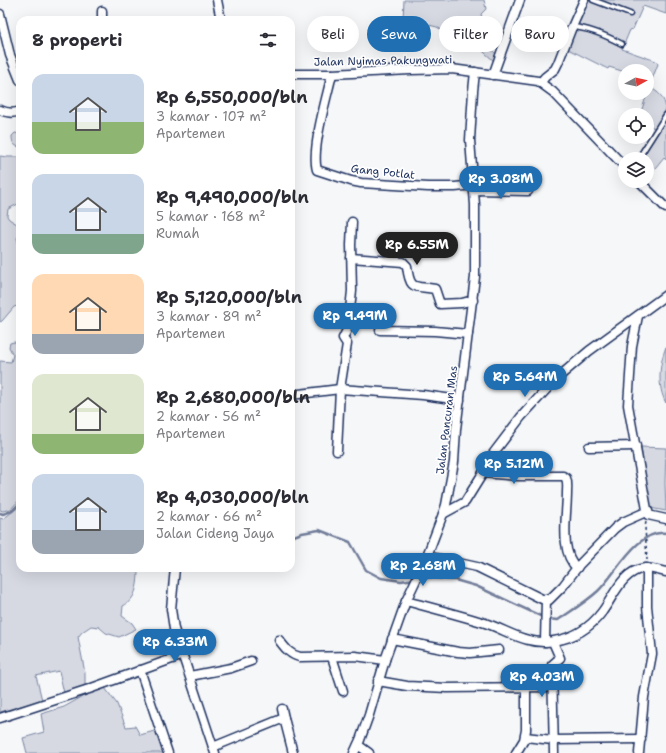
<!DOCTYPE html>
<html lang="id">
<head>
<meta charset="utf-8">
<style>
	body { margin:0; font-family:"Shantell Sans",sans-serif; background:#f2f2f3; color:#2b2b33; height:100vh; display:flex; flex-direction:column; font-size:15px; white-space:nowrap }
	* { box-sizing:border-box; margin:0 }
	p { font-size:13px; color:#7c7c81 }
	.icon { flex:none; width:22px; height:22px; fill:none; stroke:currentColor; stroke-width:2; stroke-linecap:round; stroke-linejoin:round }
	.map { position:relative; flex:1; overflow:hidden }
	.drawer { position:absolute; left:16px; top:16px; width:279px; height:556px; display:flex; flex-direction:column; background:#fff; border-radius:12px; box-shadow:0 4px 16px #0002 }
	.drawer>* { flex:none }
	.top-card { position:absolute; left:307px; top:16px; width:299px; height:36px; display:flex; gap:8px }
	.needle { width:26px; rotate:82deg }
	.fabs { position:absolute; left:618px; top:64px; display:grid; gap:8px }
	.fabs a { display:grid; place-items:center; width:36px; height:36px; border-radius:50%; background:#fff; box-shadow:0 4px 16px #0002; font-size:20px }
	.price { position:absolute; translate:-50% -34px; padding:0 9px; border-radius:14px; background:#1f6fb2; color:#fff; font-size:13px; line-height:26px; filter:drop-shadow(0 1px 2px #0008) }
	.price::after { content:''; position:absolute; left:50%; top:24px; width:12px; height:9px; margin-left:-6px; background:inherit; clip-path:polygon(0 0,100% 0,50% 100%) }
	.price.active { background:#222; color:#fff }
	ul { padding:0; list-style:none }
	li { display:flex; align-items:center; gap:12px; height:100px; padding:0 16px }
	li span { display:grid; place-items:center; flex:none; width:112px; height:80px; border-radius:12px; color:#555 }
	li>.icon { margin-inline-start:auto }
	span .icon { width:48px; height:48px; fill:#fffc; stroke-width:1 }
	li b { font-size:17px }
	h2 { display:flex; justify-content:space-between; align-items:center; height:48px; padding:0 16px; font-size:17px }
	.tag { padding:0 14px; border-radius:18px; background:#fff; box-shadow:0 4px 16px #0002; font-size:14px; line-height:36px }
	.tag.active { background:#1f6fb2; color:#fff }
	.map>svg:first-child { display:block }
	.green { fill:#d6d9e2; stroke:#7884a0 }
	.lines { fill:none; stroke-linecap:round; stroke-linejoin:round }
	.stream { stroke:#707c99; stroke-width:2.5 }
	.service-casing { stroke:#1b2f5e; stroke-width:7 }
	.minor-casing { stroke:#1b2f5e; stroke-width:11 }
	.path { stroke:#1b2f5e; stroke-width:1.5; stroke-dasharray:3 3; stroke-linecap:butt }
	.service { stroke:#fff; stroke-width:4 }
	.minor { stroke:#fff; stroke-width:8 }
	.labels { text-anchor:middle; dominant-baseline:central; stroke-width:3.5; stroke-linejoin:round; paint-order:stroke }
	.street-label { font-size:11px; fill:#1b2f5e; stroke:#fff }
</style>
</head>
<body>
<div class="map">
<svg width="666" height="753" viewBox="0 0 666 753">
	<rect width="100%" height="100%" fill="#f6f7f9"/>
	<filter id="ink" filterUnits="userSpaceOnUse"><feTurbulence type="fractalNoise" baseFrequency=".025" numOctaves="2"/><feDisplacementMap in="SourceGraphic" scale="8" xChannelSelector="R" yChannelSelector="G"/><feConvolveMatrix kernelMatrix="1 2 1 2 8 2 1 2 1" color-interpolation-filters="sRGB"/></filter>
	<g filter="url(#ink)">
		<!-- green -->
		<g class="green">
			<path d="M404,0H484L486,9L481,14L482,18L486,24C480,35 477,38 487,46C491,49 493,52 497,54L494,61L476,45L457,40L437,27L429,25L419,20H414L405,24L403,19Z"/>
			<path d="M588,0H666V14L643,6L633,29L630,30L622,49L656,61L658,64L649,87C660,93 664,97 666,109L655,128L647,125V115H640L646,97L647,71L625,72L609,67L608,69L568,49Z"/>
			<polygon points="666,120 666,159 664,157 647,178 647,159 641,159"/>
			<path d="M15,133L20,134V147C14,146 12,143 12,136Z"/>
			<polygon points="0,156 8,157 20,157 20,203 8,209 7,216 9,219 20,226 20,234 17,238 20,250 20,305 14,307 2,321 0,322"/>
			<polygon points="14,342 20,343 20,499 11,509 3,511 0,510 0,361 11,362 13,355 9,347 10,343"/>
			<path d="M666,347V403C657,387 659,364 666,347Z"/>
			<polygon points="641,447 666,448 665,483 666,511 650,508"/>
			<path d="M20,506V568H138C138,583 137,599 123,606L122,616L132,623L136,629L119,637L106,633L99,627L91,626L82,632L78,637L85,673V685L82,687L64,693L59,671L36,676L42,700L0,712V518L3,519Z"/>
			<polygon points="98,688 105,688 117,704 126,727 135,726 140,735 158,730 165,752 162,753 27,753 23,738 44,732 41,714 64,707"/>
		</g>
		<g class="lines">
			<!-- stream -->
			<g class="stream">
				<polyline points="0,513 3,514 12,511 20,503"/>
				<polyline points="291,537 302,533 319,530 350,542 366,570 381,578 401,581 415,579"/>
				<path d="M420,578L428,577L455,580L476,586L547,619L558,620C571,611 586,602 598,591C616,574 637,529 666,533"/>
			</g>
			<!-- service casing -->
			<g class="service-casing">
				<g id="service">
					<polyline points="593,0 630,14"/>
					<path d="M572,27C589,28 607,36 622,44"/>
					<polyline points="638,159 666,115"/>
				</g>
			</g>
			<!-- minor casing -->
			<g class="minor-casing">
				<g id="minor">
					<polyline points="217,0 221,20"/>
					<polyline points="102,11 102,20"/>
					<polyline points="0,14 10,55 20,80"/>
					<polyline points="291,74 332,74 410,70 452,69 538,81 553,92 625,167"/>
					<path d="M332,74C327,97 311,149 317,170L351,181L361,183L428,187H455L474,185"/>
					<polyline points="493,75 520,0"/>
					<polyline points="541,82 545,77 555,69 558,63 572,27 584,0"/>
					<path d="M0,110C7,113 13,114 20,111"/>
					<polyline points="639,181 666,208"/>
					<polyline points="475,190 528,191"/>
					<path d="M351,258L403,262L407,266C410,292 415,285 435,289L440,304L462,303L473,300"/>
					<polyline points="638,316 632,346 628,405 648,515 666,519"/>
					<polyline points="380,330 435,331 468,334"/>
					<polyline points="291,395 340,389 423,395 460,400"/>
					<polyline points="589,447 636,446"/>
					<polyline points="337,451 340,389 347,344 343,338 348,328 352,291 351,245 352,222"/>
					<path d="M483,473L519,476H563L566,478C568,483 567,488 567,493C567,516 559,552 577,568"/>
					<polyline points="443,514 465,502 483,473 489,459 521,417 555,380 589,351 666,295"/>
					<polyline points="427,556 477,567 542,599 549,600 563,586 579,565 615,528 623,522 648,511"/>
					<polyline points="175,568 171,609 174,629 215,753"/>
					<path d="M406,601C432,608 459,615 485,623C509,631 527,646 554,641C573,638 590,628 602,612C614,596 622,571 645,568C652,568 660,571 666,572"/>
					<polyline points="392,639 458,652 470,653 499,650"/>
					<path d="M279,640C285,648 290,655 300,657L355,656L385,660"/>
					<polyline points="545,642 546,599"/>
					<polyline points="553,642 560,658 552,665 554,753"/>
					<polyline points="332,657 343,691"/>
					<polyline points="140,670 168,753"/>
					<polyline points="190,676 231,668 251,661"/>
					<polyline points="378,681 407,686 447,688 552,687"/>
					<polyline points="0,718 89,689 183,655"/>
					<polyline points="284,718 293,753"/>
					<polyline points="525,737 553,740 641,739"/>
					<polyline points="358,745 369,753"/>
					<polyline points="213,747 284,718 282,709"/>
					<polyline points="354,753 360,740 369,715 385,660 406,601 425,561 443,514 446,505 454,462 456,429 475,277 475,205 470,140 473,91 475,72"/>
					<polyline points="516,753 524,740 526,730 526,687"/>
					<polyline points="639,753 644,697 652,654 647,606 647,568"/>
				</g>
			</g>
			<!-- path -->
			<polyline class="path" points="646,522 645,527 647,560"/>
			<!-- service -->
			<use href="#service" class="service"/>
			<!-- minor -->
			<use href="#minor" class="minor"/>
		</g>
	</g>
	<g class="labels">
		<!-- street labels -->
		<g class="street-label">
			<text transform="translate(383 61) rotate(-1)">Jalan Nyimas Pakungwati</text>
			<text transform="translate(383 172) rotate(6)">Gang Potlat</text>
			<text transform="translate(447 420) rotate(-83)">Jalan Pancuran Mas</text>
		</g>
	</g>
</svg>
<div class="fabs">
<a><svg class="needle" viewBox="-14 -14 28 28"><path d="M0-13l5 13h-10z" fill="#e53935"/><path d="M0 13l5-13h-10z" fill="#7c7c81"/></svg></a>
<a><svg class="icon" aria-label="locate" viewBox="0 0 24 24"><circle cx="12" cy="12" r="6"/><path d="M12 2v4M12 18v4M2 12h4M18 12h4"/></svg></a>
<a><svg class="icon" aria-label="layers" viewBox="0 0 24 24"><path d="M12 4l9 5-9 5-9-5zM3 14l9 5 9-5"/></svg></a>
</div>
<b class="price" style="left:501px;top:200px">Rp 3.08M</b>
<b class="price active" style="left:417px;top:266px">Rp 6.55M</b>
<b class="price" style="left:355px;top:337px">Rp 9.49M</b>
<b class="price" style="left:525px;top:398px">Rp 5.64M</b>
<b class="price" style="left:514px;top:485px">Rp 5.12M</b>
<b class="price" style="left:423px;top:587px">Rp 2.68M</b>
<b class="price" style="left:175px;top:663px">Rp 6.33M</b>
<b class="price" style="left:542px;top:698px">Rp 4.03M</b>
<div class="top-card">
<a class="tag">Beli</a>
<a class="tag active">Sewa</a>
<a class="tag">Filter</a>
<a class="tag">Baru</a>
</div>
<section class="drawer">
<h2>8 properti<svg class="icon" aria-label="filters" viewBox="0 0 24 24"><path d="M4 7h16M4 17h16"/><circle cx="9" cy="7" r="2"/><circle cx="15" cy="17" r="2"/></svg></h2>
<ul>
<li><span style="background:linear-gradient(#c9d6e8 60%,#8fb573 0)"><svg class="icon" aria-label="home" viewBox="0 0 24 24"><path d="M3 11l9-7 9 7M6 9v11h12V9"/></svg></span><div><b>Rp 6,550,000/bln</b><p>3 kamar · 107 m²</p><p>Apartemen</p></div></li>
<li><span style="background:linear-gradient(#c9d6e8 75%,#7fa58c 0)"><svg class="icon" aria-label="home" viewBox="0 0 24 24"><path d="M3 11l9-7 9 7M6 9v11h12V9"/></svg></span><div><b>Rp 9,490,000/bln</b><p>5 kamar · 168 m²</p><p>Rumah</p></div></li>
<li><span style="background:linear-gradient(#ffd9b3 75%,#9aa5b1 0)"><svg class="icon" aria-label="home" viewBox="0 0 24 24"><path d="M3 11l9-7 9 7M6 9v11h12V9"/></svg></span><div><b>Rp 5,120,000/bln</b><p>3 kamar · 89 m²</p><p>Apartemen</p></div></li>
<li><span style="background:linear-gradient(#dfe7d0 75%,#8fb573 0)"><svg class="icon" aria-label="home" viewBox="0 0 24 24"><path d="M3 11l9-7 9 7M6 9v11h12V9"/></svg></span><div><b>Rp 2,680,000/bln</b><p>2 kamar · 56 m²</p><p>Apartemen</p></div></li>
<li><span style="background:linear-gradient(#c9d6e8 70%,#9aa5b1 0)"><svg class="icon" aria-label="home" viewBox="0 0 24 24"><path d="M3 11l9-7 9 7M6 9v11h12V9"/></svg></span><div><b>Rp 4,030,000/bln</b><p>2 kamar · 66 m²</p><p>Jalan Cideng Jaya</p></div></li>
</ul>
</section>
</div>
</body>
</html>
